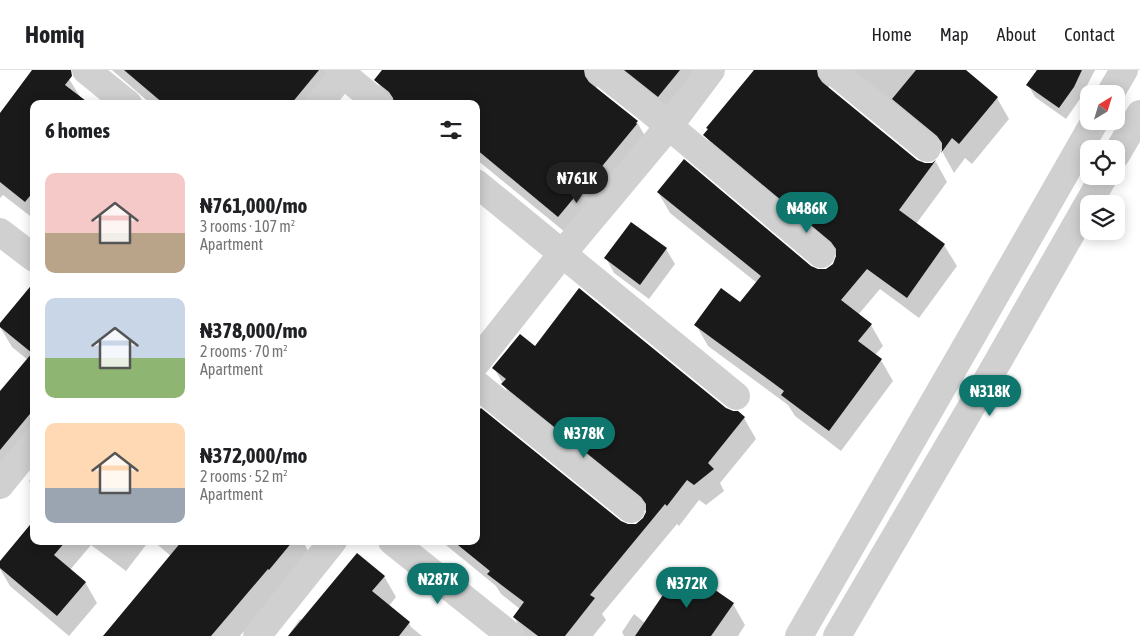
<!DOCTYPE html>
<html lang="en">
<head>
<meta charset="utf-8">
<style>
	body { margin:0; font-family:"Asap Condensed",sans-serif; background:#f2f2f2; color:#202124; height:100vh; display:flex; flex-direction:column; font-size:19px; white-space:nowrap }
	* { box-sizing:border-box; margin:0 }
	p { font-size:16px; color:#757577 }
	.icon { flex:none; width:28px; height:28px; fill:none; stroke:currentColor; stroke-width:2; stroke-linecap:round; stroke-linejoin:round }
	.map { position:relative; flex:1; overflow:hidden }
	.drawer { position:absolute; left:30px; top:30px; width:450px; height:445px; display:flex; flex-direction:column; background:#fff; border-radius:10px; box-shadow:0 2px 12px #0003 }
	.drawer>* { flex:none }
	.needle { width:32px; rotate:38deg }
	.buttons { position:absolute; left:1080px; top:15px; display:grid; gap:10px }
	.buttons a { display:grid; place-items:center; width:45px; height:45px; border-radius:10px; background:#fff; box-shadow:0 2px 12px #0003; font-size:25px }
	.price { position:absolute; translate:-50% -42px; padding:0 11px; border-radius:18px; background:#0f766e; color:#fff; font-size:16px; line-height:32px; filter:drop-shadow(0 1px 2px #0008) }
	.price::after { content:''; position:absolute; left:50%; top:30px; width:15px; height:11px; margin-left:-8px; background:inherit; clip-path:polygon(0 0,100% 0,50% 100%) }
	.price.selected { background:#222; color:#fff }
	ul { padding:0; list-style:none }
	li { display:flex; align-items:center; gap:15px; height:125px; padding:0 15px }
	li span { display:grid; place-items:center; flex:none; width:140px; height:100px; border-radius:10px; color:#555 }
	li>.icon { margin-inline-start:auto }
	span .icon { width:60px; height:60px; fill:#fffc; stroke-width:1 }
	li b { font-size:21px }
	h2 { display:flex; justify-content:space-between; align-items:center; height:60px; padding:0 15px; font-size:21px }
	header { display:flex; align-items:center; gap:30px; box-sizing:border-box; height:70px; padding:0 25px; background:#fff; border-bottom:1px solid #e0e0e0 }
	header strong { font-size:24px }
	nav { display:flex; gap:28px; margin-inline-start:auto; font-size:18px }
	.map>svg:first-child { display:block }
	.shadow { fill:#0003 }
	.building { fill:#1a1a1a }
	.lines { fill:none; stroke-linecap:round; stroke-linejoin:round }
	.minor { stroke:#d0d0d0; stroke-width:28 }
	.tertiary { stroke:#d0d0d0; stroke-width:28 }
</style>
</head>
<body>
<header>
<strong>Homiq</strong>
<nav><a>Home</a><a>Map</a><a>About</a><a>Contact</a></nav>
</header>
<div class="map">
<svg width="1140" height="566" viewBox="0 0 1140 566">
	<rect width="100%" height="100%" fill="#fff"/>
	<!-- shadow -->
	<g class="shadow">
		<polygon points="34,0 58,0 69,9 81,28 34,34 34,149 3,125 0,128 0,45"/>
		<polygon points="112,0 348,0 321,34 151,34"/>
		<polygon points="384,0 704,0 670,47 599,11 596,19 637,52 649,73 571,167 476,89 476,34 391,34 388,31 376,10"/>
		<polygon points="755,0 964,0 997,28 1009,49 972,94 965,88 954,103 943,83 943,81 855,9 831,12 828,19 916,91 925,95 932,94 936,92 947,112 916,154 944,175 957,196 919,248 880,219 858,245 871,255 883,276 875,285 881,290 893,311 841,381 795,346 788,335 708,276 696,255 740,234 757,213 670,143 658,122 818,200 826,200 834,194 837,187 717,86 705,65 708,60 707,58"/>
		<polygon points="1038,0 1095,0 1080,29 1066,49 1035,27 1028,15"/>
		<polygon points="666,179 675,194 649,229 614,203 606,188"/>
		<polygon points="34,223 34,375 0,414 0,323 28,290 12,277 0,257 0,255"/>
		<polygon points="535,278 737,342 744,348 756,369 720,413 724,421 706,435 699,430 679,456 677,454 602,544 606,550 593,566 525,566 514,547 520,539 501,524 496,516 441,471 476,471 621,452 629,456 638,455 644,450 647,442 515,335 494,298"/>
		<polygon points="34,404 34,419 29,411"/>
		<polygon points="34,471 149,471 126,501 91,475 70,500 85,512 97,533 69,566 10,516 0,499 0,493"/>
		<polygon points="153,471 303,471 310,485 280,519 240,566 104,566 171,486"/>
		<polygon points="384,506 396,527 389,536 409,553 411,557 422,566 288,566 300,549 302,550"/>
		<polygon points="733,534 745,555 738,566 624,566 622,562 634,544 645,553"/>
	</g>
	<!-- building -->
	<g class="building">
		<polygon points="32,0 71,0 72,6 65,15 90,34 34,34 34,121 25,132 0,112 0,43"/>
		<polygon points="124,0 319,0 291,34 164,34"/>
		<polygon points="382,0 584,0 585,6 589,12 638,51 636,53 637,54 589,112 588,111 558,147 476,79 476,34 394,34 393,28 389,22 374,10"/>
		<polygon points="624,0 680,0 658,27"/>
		<polygon points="754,0 817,0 818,6 822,12 917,90 925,93 932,93 936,90 899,140 945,174 907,228 867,199 841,230 872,254 858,271 882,289 829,361 781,325 784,321 694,255 721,218 740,232 761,206 657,122 684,89 811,196 818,199 826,199 833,194 836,186 836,179 831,172 703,65 708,59 706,58"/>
		<polygon points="916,0 966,0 998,27 959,74 952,68 941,83 942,80 942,73 937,66 892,29"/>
		<polygon points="1037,0 1082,0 1074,17 1059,38 1026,15"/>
		<polygon points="631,152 667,178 640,215 604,188"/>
		<polygon points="34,212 34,339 0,380 0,321 32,283 0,257 0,253"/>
		<polygon points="579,218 726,338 733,341 738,341 745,347 708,393 714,399 694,415 687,410 667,436 665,434 590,525 595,528 565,566 538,566 513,547 524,532 487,504 490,501 453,471 476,471 476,344 481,338 621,451 628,454 636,454 643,448 646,442 646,434 641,427 501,314 506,309 492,298 520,264 535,276"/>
		<polygon points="34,450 34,471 66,471 54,485 86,512 57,546 0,498 0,491"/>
		<polygon points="182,471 293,471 269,500 268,499 211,566 103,566"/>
		<polygon points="357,483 385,506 372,521 410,552 399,566 288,566"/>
		<polygon points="682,497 734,533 711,566 635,566"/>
	</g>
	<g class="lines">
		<!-- minor -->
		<g class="minor">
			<polyline points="86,0 128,34"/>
			<polyline points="338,0 379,34"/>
			<polyline points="599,0 651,41 821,184"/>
			<polyline points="832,0 927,78"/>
			<polyline points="319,34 346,0"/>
			<polyline points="476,113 736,326"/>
			<polyline points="0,162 34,188"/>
			<polyline points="476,293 562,184 669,56 711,0"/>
			<polyline points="476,314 631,439"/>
			<polyline points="0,415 34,373"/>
			<polyline points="392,471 511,566"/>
			<polyline points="257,566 333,471"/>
		</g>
		<!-- tertiary -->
		<g class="tertiary">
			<polyline points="1110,24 1124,0"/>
			<polyline points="1116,85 1140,44"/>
			<polyline points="799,566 972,266 1095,51"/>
			<polyline points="837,566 993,300 1104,106"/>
		</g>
	</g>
</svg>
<div class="buttons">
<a><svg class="needle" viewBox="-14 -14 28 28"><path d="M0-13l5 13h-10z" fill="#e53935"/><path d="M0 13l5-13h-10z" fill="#757577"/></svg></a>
<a><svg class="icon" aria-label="locate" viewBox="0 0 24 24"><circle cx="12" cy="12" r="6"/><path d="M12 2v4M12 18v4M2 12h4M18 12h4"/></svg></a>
<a><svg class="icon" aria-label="layers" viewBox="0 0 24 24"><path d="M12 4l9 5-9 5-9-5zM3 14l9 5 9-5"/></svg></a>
</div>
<b class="price selected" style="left:577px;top:134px">₦761K</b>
<b class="price" style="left:807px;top:164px">₦486K</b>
<b class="price" style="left:990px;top:347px">₦318K</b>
<b class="price" style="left:584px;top:389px">₦378K</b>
<b class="price" style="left:438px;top:535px">₦287K</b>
<b class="price" style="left:687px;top:539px">₦372K</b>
<section class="drawer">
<h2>6 homes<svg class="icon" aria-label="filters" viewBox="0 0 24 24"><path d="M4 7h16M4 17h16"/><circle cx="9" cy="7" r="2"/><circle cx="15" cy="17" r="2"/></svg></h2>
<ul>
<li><span style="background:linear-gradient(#f6c9c9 60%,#b9a48a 0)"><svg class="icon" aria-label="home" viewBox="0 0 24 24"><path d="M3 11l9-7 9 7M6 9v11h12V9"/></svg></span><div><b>₦761,000/mo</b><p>3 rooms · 107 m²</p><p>Apartment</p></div></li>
<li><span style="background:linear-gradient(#c9d6e8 60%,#8fb573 0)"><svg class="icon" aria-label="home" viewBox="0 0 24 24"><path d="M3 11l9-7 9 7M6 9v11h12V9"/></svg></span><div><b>₦378,000/mo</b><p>2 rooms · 70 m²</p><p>Apartment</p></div></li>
<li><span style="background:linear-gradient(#ffd9b3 65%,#9aa5b1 0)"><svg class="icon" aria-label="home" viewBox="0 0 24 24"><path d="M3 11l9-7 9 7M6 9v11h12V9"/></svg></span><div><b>₦372,000/mo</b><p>2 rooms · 52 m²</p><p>Apartment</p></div></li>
</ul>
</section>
</div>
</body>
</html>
